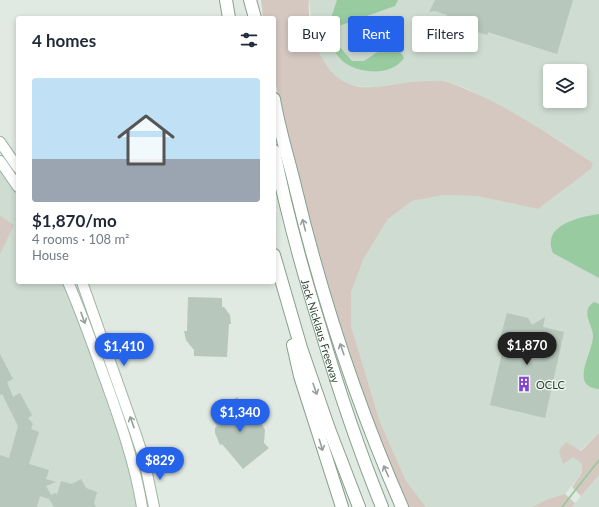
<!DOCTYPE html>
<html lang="en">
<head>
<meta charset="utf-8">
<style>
	body { margin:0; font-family:Lato,sans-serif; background:#f6f6f7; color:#1f2937; height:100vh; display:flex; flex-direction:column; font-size:15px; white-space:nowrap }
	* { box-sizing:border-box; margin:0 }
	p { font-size:13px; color:#747a83 }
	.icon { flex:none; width:22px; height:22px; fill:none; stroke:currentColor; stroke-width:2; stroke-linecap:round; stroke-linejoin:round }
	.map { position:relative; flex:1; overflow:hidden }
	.side { position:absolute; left:16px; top:16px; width:260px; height:268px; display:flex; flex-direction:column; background:#fff; border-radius:4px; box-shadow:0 2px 6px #0003 }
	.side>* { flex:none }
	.banner { position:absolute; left:288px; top:16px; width:251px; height:36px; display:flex; gap:8px }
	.buttons { position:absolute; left:543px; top:64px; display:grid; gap:8px }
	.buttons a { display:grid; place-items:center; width:44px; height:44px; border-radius:4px; background:#fff; box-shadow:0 2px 6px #0003; font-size:20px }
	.price { position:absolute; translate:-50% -34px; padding:0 9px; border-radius:14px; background:#2563eb; color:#fff; font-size:13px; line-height:26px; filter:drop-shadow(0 1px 2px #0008) }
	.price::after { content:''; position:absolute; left:50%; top:24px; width:12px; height:9px; margin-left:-6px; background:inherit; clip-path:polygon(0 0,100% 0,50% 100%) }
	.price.current { background:#222; color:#fff }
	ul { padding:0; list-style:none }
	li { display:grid; align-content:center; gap:8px; height:212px; padding:0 16px }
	li span { display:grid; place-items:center; height:124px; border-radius:4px; color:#555 }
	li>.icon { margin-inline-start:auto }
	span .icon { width:72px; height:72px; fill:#fffc; stroke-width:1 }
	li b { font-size:17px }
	h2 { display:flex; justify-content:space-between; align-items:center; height:48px; padding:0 16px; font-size:17px }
	.tag { padding:0 14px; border-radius:4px; background:#fff; box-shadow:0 2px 6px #0003; font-size:14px; line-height:36px }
	.tag.current { background:#2563eb; color:#fff }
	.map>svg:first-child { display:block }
	.built { fill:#cedcd1; fill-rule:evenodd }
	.green { fill:#d4c8c0 }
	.water { fill:#99cba1 }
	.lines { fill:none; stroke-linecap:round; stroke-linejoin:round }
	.stream { stroke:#99cba1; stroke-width:2 }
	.building { fill:#b7c7bb }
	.major-casing { stroke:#9eb6a4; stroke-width:12 }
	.highway-casing { stroke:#86a18d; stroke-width:14 }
	.major { stroke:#fff; stroke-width:10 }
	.highway { stroke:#fff; stroke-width:12 }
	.oneway { stroke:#94a097 }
	.labels { text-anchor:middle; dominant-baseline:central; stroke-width:3; stroke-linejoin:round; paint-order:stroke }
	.street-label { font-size:11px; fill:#28422f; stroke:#eff7f1 }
	.poi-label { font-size:11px; fill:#28422f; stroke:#eff7f1; text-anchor:start }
</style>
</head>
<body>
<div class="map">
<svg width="599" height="507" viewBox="0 0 599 507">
	<rect width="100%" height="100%" fill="#e0e9e2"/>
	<!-- built -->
	<g class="built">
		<path d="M309,0H599V433L573,457L582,464V473L565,494L548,499L532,507H426L406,481L380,422L351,326V292L364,258L388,219L412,201L444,195L477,196L538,209L591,169L593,163L551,135L468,89L444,81H420L373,87L351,86L339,80L325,64L315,45ZM550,71H580V101H550Z"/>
		<polygon points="0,161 18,187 18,282 68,282 79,306 142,507 0,507"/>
		<polygon points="599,475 599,507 572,507 594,481"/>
	</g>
	<!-- green -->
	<g class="green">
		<path d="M261,0H309C307,15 313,43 321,56C348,107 385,80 429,81C435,81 441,80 447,82C496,98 550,135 593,163L591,169L538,209L477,196L444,195L412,201L388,219L364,258L351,292V326L380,422L406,481L426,507H406L363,401L324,281L297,184L274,76V18H263Z"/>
		<polygon points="0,216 14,225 0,254"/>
		<polygon points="599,433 599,475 581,496 572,487 582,473 582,464 573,457 563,464 559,451 566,442 581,451"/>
		<polygon points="565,494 575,503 572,507 532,507 548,499"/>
	</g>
	<!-- water -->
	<g class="water">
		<polygon points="337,0 398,0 395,6 336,27 330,21"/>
		<path d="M338,45L352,61H364L382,49L397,46L404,58C392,76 361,74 345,63C339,59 335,51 331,46Z"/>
		<path d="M599,214V278L553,253C541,225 579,217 599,214Z"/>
		<path d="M594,302L599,304V389C568,386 594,352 593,335C592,323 580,311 594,302Z"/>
	</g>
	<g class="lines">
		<!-- stream -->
		<polyline class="stream" points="562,507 599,460"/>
	</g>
	<!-- building -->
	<g class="building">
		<polygon points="435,0 573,0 557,54 488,32 487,35 440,21 447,15 435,11 429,12"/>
		<polygon points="188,297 222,298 222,307 224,307 230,315 231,324 229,324 227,357 194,356 194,350 186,340 184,331 187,331"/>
		<polygon points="507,313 528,318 532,325 545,317 543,327 564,332 545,418 490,405 505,341 501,335"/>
		<polygon points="0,354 13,379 7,382 13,397 20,393 32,415 28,418 33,424 31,429 39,432 29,464 49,470 46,479 56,482 46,486 51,495 56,493 57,495 61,481 72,484 81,479 86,488 97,492 94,503 96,507 54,507 49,499 40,496 37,507 0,507 0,455 9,458 18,426 2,394 0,395"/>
		<polygon points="237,397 259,423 261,422 265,430 264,443 269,448 243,469 222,444 220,445 215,433 215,428 217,426 212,419"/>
	</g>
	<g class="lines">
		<!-- major casing -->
		<g class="major-casing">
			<g id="major">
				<polyline points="0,142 18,168"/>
				<polyline points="0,161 18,187"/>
				<path d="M68,282C82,314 93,346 105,379C120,421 135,463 142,507"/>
				<polyline points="82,282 135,432 144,459 154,507"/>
			</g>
		</g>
		<!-- highway casing -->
		<g class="highway-casing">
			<g id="highway">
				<polyline points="226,0 229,18"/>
				<polyline points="250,0 255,18"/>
				<path d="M274,99C279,130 289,160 296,190C322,298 357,405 402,507"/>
				<path id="s1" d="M274,151C286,211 302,269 320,327C338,388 358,448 382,507"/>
				<polyline points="274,255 301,348 329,429 359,507"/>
				<polyline points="293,345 300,376 342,507"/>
			</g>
		</g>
		<!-- major -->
		<use href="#major" class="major"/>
		<!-- highway -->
		<use href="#highway" class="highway"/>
	</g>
	<!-- one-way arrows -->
	<defs><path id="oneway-shaft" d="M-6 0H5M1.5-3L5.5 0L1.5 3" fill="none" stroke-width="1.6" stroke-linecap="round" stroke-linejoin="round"/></defs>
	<g class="oneway">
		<use href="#oneway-shaft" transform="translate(304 225) rotate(-104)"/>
		<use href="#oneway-shaft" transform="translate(83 318) rotate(70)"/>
		<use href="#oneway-shaft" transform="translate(342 349) rotate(-109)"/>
		<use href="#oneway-shaft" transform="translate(315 389) rotate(71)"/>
		<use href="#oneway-shaft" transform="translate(132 422) rotate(-110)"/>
		<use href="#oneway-shaft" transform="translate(321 445) rotate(73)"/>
		<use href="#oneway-shaft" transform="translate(386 471) rotate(-114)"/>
	</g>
	<!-- icons -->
	<defs>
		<g id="building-bare" transform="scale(1.2)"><path d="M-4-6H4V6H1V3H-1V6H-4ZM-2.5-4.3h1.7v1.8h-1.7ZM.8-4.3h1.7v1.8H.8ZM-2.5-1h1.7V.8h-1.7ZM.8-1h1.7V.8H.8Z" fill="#873fd4" stroke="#eff7f1" stroke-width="2.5" paint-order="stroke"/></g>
	</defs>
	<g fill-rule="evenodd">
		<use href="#building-bare" x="524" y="384"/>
	</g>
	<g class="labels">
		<!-- street labels -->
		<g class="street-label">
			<text stroke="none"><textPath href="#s1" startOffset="186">Jack Nicklaus Freeway</textPath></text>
		</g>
		<!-- poi labels -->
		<g class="poi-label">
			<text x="536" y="384">OCLC</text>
		</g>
	</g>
</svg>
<div class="buttons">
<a><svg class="icon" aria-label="layers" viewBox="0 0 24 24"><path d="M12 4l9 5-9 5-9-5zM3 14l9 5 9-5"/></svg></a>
</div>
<b class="price current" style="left:527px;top:366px">$1,870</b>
<b class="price" style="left:124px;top:367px">$1,410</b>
<b class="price" style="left:240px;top:433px">$1,340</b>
<b class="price" style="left:160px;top:481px">$829</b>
<div class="banner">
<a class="tag">Buy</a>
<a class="tag current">Rent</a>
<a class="tag">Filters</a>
</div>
<section class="side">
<h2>4 homes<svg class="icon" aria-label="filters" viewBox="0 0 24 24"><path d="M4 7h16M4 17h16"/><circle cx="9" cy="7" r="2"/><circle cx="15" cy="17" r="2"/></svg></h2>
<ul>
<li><span style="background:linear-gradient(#bfe0f5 65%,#9aa5b1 0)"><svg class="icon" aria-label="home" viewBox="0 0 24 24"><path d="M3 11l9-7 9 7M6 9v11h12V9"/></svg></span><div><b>$1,870/mo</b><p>4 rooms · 108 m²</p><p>House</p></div></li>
</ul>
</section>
</div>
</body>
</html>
